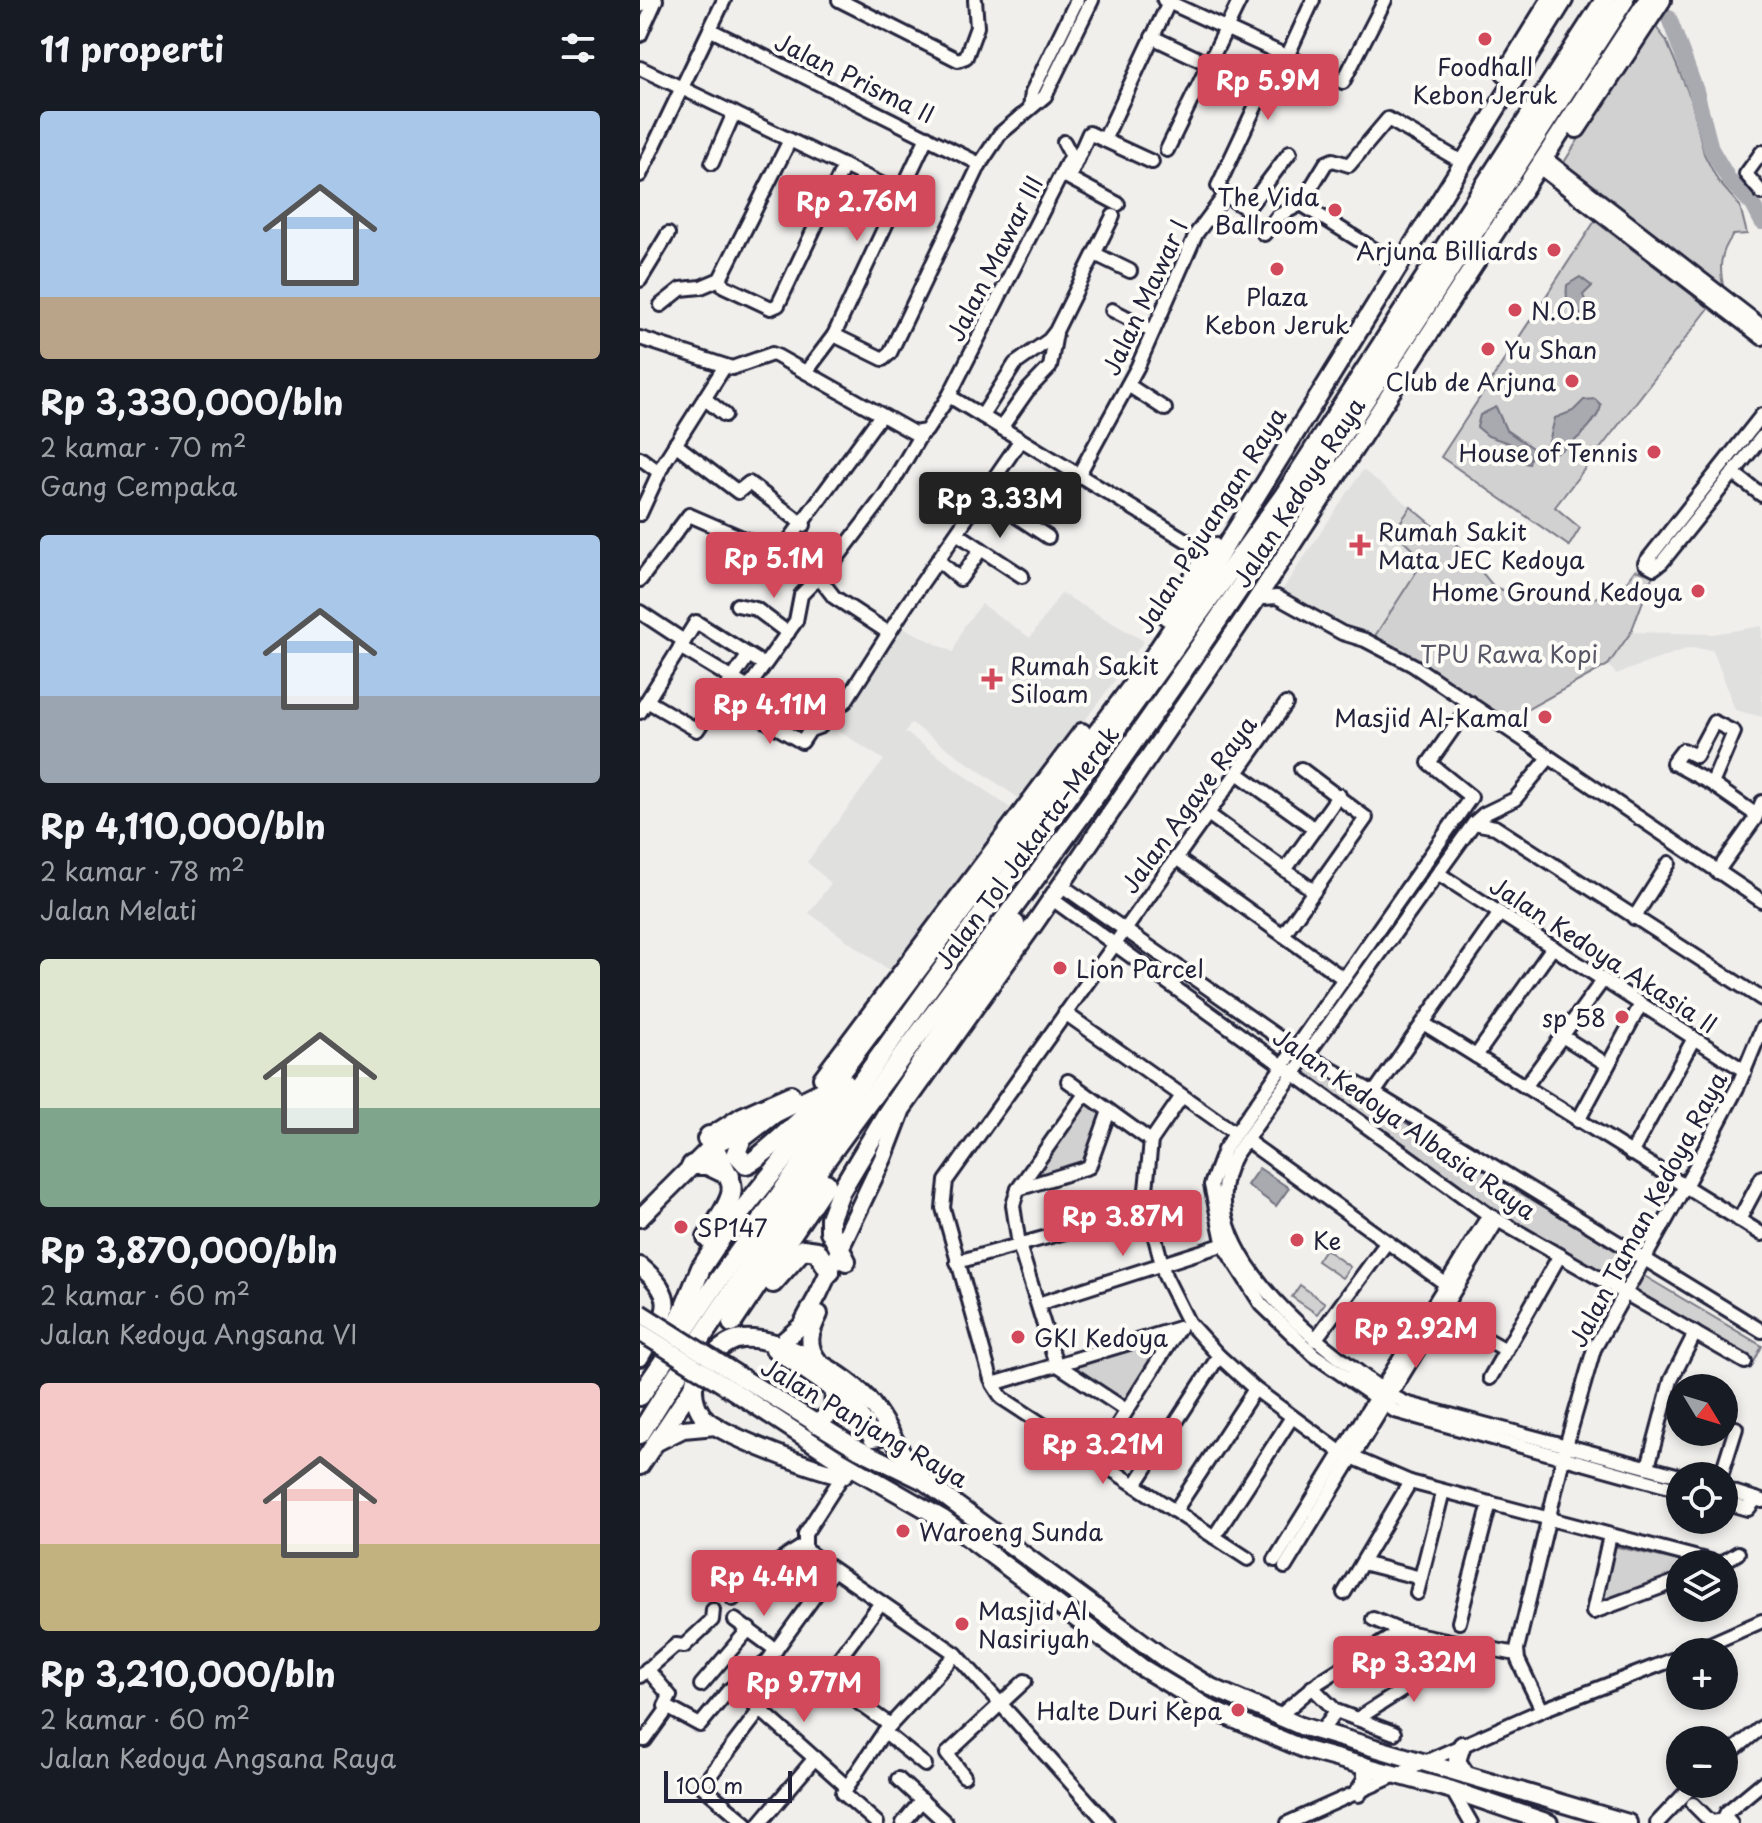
<!DOCTYPE html>
<html lang="id">
<head>
<meta charset="utf-8">
<style>
	body { margin:0; font-family:"Playpen Sans",sans-serif; background:#20242c; color:#f1f3f6; height:100vh; display:flex; flex-direction:column; font-size:30px; white-space:nowrap }
	* { box-sizing:border-box; margin:0 }
	p { font-size:26px; color:#9ea1a6 }
	.icon { flex:none; width:44px; height:44px; fill:none; stroke:currentColor; stroke-width:2; stroke-linecap:round; stroke-linejoin:round }
	.map { position:relative; flex:1; overflow:hidden }
	.drawer { display:flex; flex-direction:column; background:#171b24; width:640px }
	.drawer>* { flex:none }
	.needle { width:52px; rotate:128deg }
	.tools { position:absolute; left:1026px; top:1374px; display:grid; gap:16px }
	.tools a { display:grid; place-items:center; width:72px; height:72px; border-radius:50%; background:#171b24; box-shadow:0 4px 12px #0003; font-size:40px }
	.scale { position:absolute; left:24px; bottom:20px; width:128px; box-sizing:border-box; padding-left:8px; border:4px solid #22223b; border-top:0; font-size:22px; line-height:28px; white-space:nowrap; color:#22223b; -webkit-text-stroke:6px #fdfcf7; paint-order:stroke }
	.price { position:absolute; translate:-50% -68px; padding:0 18px; border-radius:8px; background:#d1495b; color:#fff; font-size:26px; line-height:52px; filter:drop-shadow(0 2px 4px #0008) }
	.price::after { content:''; position:absolute; left:50%; top:48px; width:24px; height:18px; margin-left:-12px; background:inherit; clip-path:polygon(0 0,100% 0,50% 100%) }
	.price.current { background:#222; color:#fff }
	ul { padding:0; list-style:none }
	li { display:grid; align-content:center; gap:16px; height:424px; padding:0 40px }
	li span { display:grid; place-items:center; height:248px; border-radius:8px; color:#555 }
	li>.icon { margin-inline-start:auto }
	span .icon { width:144px; height:144px; fill:#fffc; stroke-width:1 }
	li b { font-size:34px }
	h2 { display:flex; justify-content:space-between; align-items:center; height:96px; padding:0 40px; font-size:34px }
	main { display:flex; flex:1; min-height:0 }
	.map>svg:first-child { display:block }
	.built { fill:#e0e0df }
	.green { fill:#d2d1d1; stroke:#7a7a86; stroke-width:2 }
	.water { fill:#a9a9b0; stroke:#737381; stroke-width:2 }
	.lines { fill:none; stroke-linecap:round; stroke-linejoin:round }
	.river { stroke:#a9a9b0; stroke-width:16 }
	.minor-casing { stroke:#22223b; stroke-width:18 }
	.major-casing { stroke:#22223b; stroke-width:22 }
	.highway-casing { stroke:#22223b; stroke-width:24 }
	.minor { stroke:#fdfcf7; stroke-width:12 }
	.major { stroke:#fdfcf7; stroke-width:16 }
	.highway { stroke:#fdfcf7; stroke-width:18 }
	.major-bridge-casing { stroke:#22223b; stroke-width:22; stroke-linecap:butt }
	.major-bridge { stroke:#fdfcf7; stroke-width:16 }
	.poi-dot { fill:#d1495b; stroke:#fdfcf7; stroke-width:3 }
	.labels { text-anchor:middle; dominant-baseline:central; stroke-width:8; stroke-linejoin:round; paint-order:stroke }
	.poi-label { font-size:24px; fill:#22223b; stroke:#fdfcf7; text-anchor:start }
	.street-label { font-size:24px; fill:#22223b; stroke:#fdfcf7 }
	.park-label { font-size:24px; fill:#575768; stroke:#fdfcf7 }
</style>
</head>
<body>
<main>
<section class="drawer">
<h2>11 properti<svg class="icon" aria-label="filters" viewBox="0 0 24 24"><path d="M4 7h16M4 17h16"/><circle cx="9" cy="7" r="2"/><circle cx="15" cy="17" r="2"/></svg></h2>
<ul>
<li><span style="background:linear-gradient(#a9c7e8 75%,#b9a48a 0)"><svg class="icon" aria-label="home" viewBox="0 0 24 24"><path d="M3 11l9-7 9 7M6 9v11h12V9"/></svg></span><div><b>Rp 3,330,000/bln</b><p>2 kamar · 70 m²</p><p>Gang Cempaka</p></div></li>
<li><span style="background:linear-gradient(#a9c7e8 65%,#9aa5b1 0)"><svg class="icon" aria-label="home" viewBox="0 0 24 24"><path d="M3 11l9-7 9 7M6 9v11h12V9"/></svg></span><div><b>Rp 4,110,000/bln</b><p>2 kamar · 78 m²</p><p>Jalan Melati</p></div></li>
<li><span style="background:linear-gradient(#dfe7d0 60%,#7fa58c 0)"><svg class="icon" aria-label="home" viewBox="0 0 24 24"><path d="M3 11l9-7 9 7M6 9v11h12V9"/></svg></span><div><b>Rp 3,870,000/bln</b><p>2 kamar · 60 m²</p><p>Jalan Kedoya Angsana VI</p></div></li>
<li><span style="background:linear-gradient(#f6c9c9 65%,#c2b280 0)"><svg class="icon" aria-label="home" viewBox="0 0 24 24"><path d="M3 11l9-7 9 7M6 9v11h12V9"/></svg></span><div><b>Rp 3,210,000/bln</b><p>2 kamar · 60 m²</p><p>Jalan Kedoya Angsana Raya</p></div></li>
</ul>
</section>
<div class="map">
<svg width="1122" height="1823" viewBox="0 0 1122 1823">
	<rect width="100%" height="100%" fill="#f0efec"/>
	<filter id="ink" filterUnits="userSpaceOnUse"><feTurbulence type="fractalNoise" baseFrequency=".0125" numOctaves="2"/><feDisplacementMap in="SourceGraphic" scale="16" xChannelSelector="R" yChannelSelector="G"/><feConvolveMatrix kernelMatrix="1 2 1 2 8 2 1 2 1" color-interpolation-filters="sRGB"/></filter>
	<g filter="url(#ink)">
		<!-- built -->
		<g class="built">
			<polygon points="723,470 771,507 754,531 784,559 733,639 640,593"/>
			<polygon points="421,593 504,641 417,758 382,795 384,802 271,723 265,732 370,808 254,974 169,913 191,883 167,862 244,760 183,721 194,706 210,705 215,700 262,627 313,652 324,626 342,604 390,638"/>
			<polygon points="1122,626 1122,717 1095,710 1073,650 1049,648 976,674 968,665 991,632 1073,634"/>
		</g>
		<!-- green -->
		<g class="green">
			<path d="M1012,22L1026,40L1051,99L1064,154L1078,181L1100,206L1107,234L1093,235C1079,254 1079,268 1084,290L923,164Z"/>
			<polygon points="955,221 1069,308 915,507 940,528 929,546 801,457"/>
			<polygon points="771,507 824,551 854,587 882,597 953,599 984,585 995,570 1013,575 991,632 968,665 866,721 733,639 784,560 754,531"/>
			<polygon points="666,1062 993,1261 981,1283 851,1214 655,1077"/>
			<polygon points="446,1097 466,1112 453,1161 383,1183"/>
			<polygon points="685,1249 710,1267 702,1278 677,1261"/>
			<polygon points="1001,1274 1122,1346 1111,1368 988,1296"/>
			<polygon points="660,1285 685,1303 677,1314 652,1297"/>
			<polygon points="535,1332 485,1411 426,1368"/>
			<polygon points="969,1545 1051,1564 1040,1564 1040,1580 953,1614"/>
		</g>
		<!-- water -->
		<g class="water">
			<path d="M940,277L952,286L943,295L949,310L946,316C929,311 925,303 927,285Z"/>
			<path d="M955,399L961,405C960,420 925,454 912,453L908,446L915,418L933,411L944,400Z"/>
			<polygon points="856,407 866,430 892,448 889,464 881,462 869,443 848,436 837,427 840,415"/>
			<polygon points="619,1168 649,1188 636,1206 607,1185"/>
		</g>
		<g class="lines">
			<!-- river -->
			<polyline class="river" points="1007,0 1029,18 1056,91 1071,149 1089,180 1113,205 1122,222"/>
			<!-- minor casing -->
			<g class="minor-casing">
				<g id="minor">
					<polyline points="199,0 318,60 326,57 337,27 335,0"/>
					<polyline points="524,0 703,82 745,0"/>
					<polyline points="0,6 6,0"/>
					<polyline points="71,30 340,164"/>
					<polyline points="0,35 16,0"/>
					<polyline points="512,37 569,64"/>
					<polyline points="647,57 673,0"/>
					<polyline points="0,68 260,193"/>
					<polyline points="390,108 392,92 437,0"/>
					<polyline points="465,138 530,0"/>
					<polyline points="527,150 600,0"/>
					<polyline points="1122,152 1106,174 1122,193"/>
					<polyline points="905,158 1122,326"/>
					<polyline points="72,163 94,113"/>
					<polyline points="899,167 1122,338"/>
					<polyline points="0,175 84,0"/>
					<polyline points="585,195 578,186 640,54"/>
					<polyline points="585,195 607,209 650,152"/>
					<polyline points="478,204 429,178 449,133 512,162"/>
					<polyline points="624,234 638,216 661,204"/>
					<polyline points="455,254 490,271"/>
					<polyline points="759,265 661,204 686,163 693,160 709,165 748,119 822,162"/>
					<polyline points="80,279 84,286 131,308 138,305 204,166"/>
					<polyline points="0,280 28,234"/>
					<polyline points="21,305 41,289 61,287 80,279 150,140"/>
					<polyline points="472,310 513,331"/>
					<polyline points="194,335 243,359 250,353 340,164 360,134 405,96 452,0"/>
					<polyline points="0,338 92,368 132,354 137,356 274,433 286,431 309,396 575,558"/>
					<polyline points="166,372 194,335 287,137"/>
					<polyline points="488,385 525,409"/>
					<polyline points="309,396 431,155 424,142"/>
					<polyline points="64,398 85,415"/>
					<polyline points="1122,415 1005,563 1014,568 1022,562 1122,437"/>
					<polyline points="342,416 375,364 409,340 416,331 473,216"/>
					<polyline points="361,428 387,391 410,367 416,333"/>
					<polyline points="35,444 98,492 109,483 164,525"/>
					<polyline points="0,458 19,472"/>
					<polyline points="1093,473 1122,495"/>
					<polyline points="438,476 498,366 556,234 585,195"/>
					<polyline points="344,495 408,537"/>
					<polyline points="0,514 23,464 85,366"/>
					<polyline points="318,534 382,576"/>
					<polyline points="139,554 241,415"/>
					<polyline points="299,561 320,579 341,549"/>
					<polyline points="0,580 49,515 139,554 180,579 194,597 249,633"/>
					<polyline points="624,598 637,597 702,633 725,640 773,665 1122,901"/>
					<polyline points="97,605 116,609 148,633"/>
					<polyline points="0,612 44,641"/>
					<polyline points="40,647 108,688 156,621 161,595 197,558 245,495 281,434"/>
					<polyline points="83,696 162,742 170,730 181,726 195,702 205,702 266,606 380,441"/>
					<polyline points="7,701 57,730 108,656"/>
					<polyline points="831,703 789,763 831,797 584,1150 571,1185 584,1246 621,1304 674,1355 755,1411 1040,1490"/>
					<polyline points="0,712 56,622 123,664"/>
					<path d="M908,759L875,799L844,814L834,823L595,1155C549,1235 655,1326 712,1367C730,1381 748,1396 769,1404L1040,1476"/>
					<polyline points="597,773 675,829"/>
					<polyline points="1072,784 1094,732 1074,722 1056,756 1043,750 1033,763 1072,784 1115,814"/>
					<polyline points="568,814 674,891"/>
					<polyline points="834,823 855,827 1122,999"/>
					<polyline points="536,858 704,979"/>
					<polyline points="645,870 699,795"/>
					<polyline points="1077,872 1115,819 1122,802"/>
					<polyline points="799,874 1105,1071"/>
					<polyline points="421,885 655,1049 734,1093 1122,1331"/>
					<polyline points="412,899 849,1215 1105,1362"/>
					<polyline points="994,918 1029,863"/>
					<polyline points="643,935 726,818 661,769"/>
					<polyline points="425,1013 595,1133"/>
					<polyline points="783,1023 1122,1234"/>
					<polyline points="922,1036 968,1065"/>
					<polyline points="836,1056 913,947"/>
					<polyline points="428,1081 511,1141"/>
					<polyline points="885,1087 963,980"/>
					<polyline points="734,1093 860,913"/>
					<polyline points="445,1094 378,1189 373,1205 379,1245 416,1364 486,1410"/>
					<polyline points="542,1096 511,1141 505,1199 525,1276 548,1322 579,1356 615,1389 703,1454"/>
					<polyline points="938,1121 1001,1004"/>
					<polyline points="606,1140 807,1285"/>
					<polyline points="991,1154 1054,1038"/>
					<polyline points="378,1189 449,1167 469,1111"/>
					<polyline points="1099,1220 1122,1177"/>
					<polyline points="317,1262 505,1210"/>
					<polyline points="398,1304 588,1243"/>
					<polyline points="802,1314 866,1350"/>
					<polyline points="539,1328 353,1384 362,1398 608,1559"/>
					<polyline points="675,1340 747,1242"/>
					<polyline points="850,1378 920,1255"/>
					<polyline points="351,1379 303,1208 306,1181 646,704"/>
					<polyline points="477,1426 539,1328"/>
					<polyline points="714,1458 770,1482 1081,1564"/>
					<polyline points="1008,1467 1031,1380 1055,1333"/>
					<polyline points="203,1475 165,1534 165,1550 316,1654 467,1823"/>
					<polyline points="1081,1476 1096,1428"/>
					<polyline points="495,1485 579,1356"/>
					<polyline points="1084,1489 1122,1501"/>
					<polyline points="1084,1502 1108,1509 1116,1499"/>
					<polyline points="535,1511 615,1389"/>
					<polyline points="970,1535 953,1612 1040,1580"/>
					<polyline points="574,1537 652,1417"/>
					<polyline points="635,1560 849,1215"/>
					<polyline points="722,1563 781,1578"/>
					<polyline points="1080,1564 1098,1553"/>
					<polyline points="645,1567 857,1221"/>
					<polyline points="704,1593 770,1482"/>
					<polyline points="777,1593 803,1491"/>
					<polyline points="93,1599 116,1576 163,1546"/>
					<polyline points="733,1619 761,1631 876,1654"/>
					<polyline points="95,1620 136,1650"/>
					<polyline points="819,1622 850,1503"/>
					<polyline points="1052,1652 1122,1621"/>
					<polyline points="7,1669 30,1696 25,1706 60,1725 89,1690 127,1662 192,1572"/>
					<polyline points="0,1676 36,1645 44,1646 72,1620 73,1610"/>
					<polyline points="61,1685 109,1629"/>
					<polyline points="225,1687 195,1664 240,1604"/>
					<polyline points="672,1687 696,1711"/>
					<polyline points="96,1688 207,1787"/>
					<polyline points="219,1703 250,1725"/>
					<polyline points="902,1710 878,1660 877,1649 926,1446 954,1349 1050,1177 1098,1086 1122,1028"/>
					<polyline points="638,1717 679,1682 761,1631"/>
					<polyline points="717,1719 754,1733"/>
					<polyline points="244,1732 285,1765"/>
					<polyline points="680,1733 696,1711 717,1719 802,1665 810,1658 815,1642"/>
					<polyline points="0,1739 5,1740 28,1708"/>
					<polyline points="1084,1758 1122,1727"/>
					<polyline points="324,1776 307,1754 385,1681"/>
					<polyline points="258,1779 306,1823"/>
					<polyline points="812,1790 831,1823"/>
					<polyline points="1053,1804 1071,1822 1087,1820"/>
					<polyline points="106,1823 62,1786 120,1710"/>
					<polyline points="120,1823 175,1758"/>
					<polyline points="237,1823 203,1793 244,1732 316,1654"/>
					<polyline points="263,1823 282,1800"/>
					<polyline points="648,1823 902,1710 1040,1657"/>
					<polyline points="1017,1823 1054,1784"/>
					<polyline points="1091,1823 1085,1816 1087,1812 1122,1783"/>
				</g>
			</g>
			<!-- major casing -->
			<g class="major-casing">
				<g id="major">
					<polyline points="865,73 910,0"/>
					<polyline points="937,129 1022,0"/>
					<polyline points="527,617 573,546"/>
					<polyline points="182,1078 442,732"/>
					<polyline points="66,1139 102,1116 151,1094"/>
					<polyline points="0,1218 73,1145 181,1091 205,1068 507,665 567,576 924,0"/>
					<path d="M0,1266C43,1302 24,1315 0,1357"/>
					<polyline points="140,1344 161,1326 178,1295 244,1156 262,1109 395,923 610,609 1007,0"/>
					<polyline points="134,1349 214,1404 232,1438 239,1437 244,1426"/>
					<path d="M179,1362C165,1345 170,1332 179,1314"/>
					<polyline points="101,1377 218,1449 284,1481 528,1661 571,1687 661,1726 988,1823"/>
					<path d="M54,1381C53,1396 56,1411 68,1421C88,1437 177,1471 203,1475L211,1467"/>
					<polyline points="92,1390 193,1456 303,1519 501,1667 572,1710 666,1750 812,1790 909,1823"/>
					<polyline points="175,1424 193,1412 194,1390"/>
					<polyline points="17,1442 43,1429 76,1426"/>
					<path d="M0,1466L75,1353C83,1346 91,1340 102,1339C138,1335 210,1375 231,1403C250,1427 258,1453 279,1475"/>
					<polyline points="822,1745 817,1761 826,1775"/>
					<polyline points="718,1793 727,1779 723,1765"/>
				</g>
			</g>
			<!-- highway casing -->
			<g class="highway-casing">
				<g id="highway">
					<path d="M132,1115L102,1138L96,1153L106,1164C115,1164 165,1115 178,1105"/>
					<polyline points="52,1165 67,1165 90,1176"/>
					<path d="M67,1238C105,1179 94,1193 69,1136"/>
					<polyline points="206,1261 190,1231 190,1218 200,1192 246,1115 375,924"/>
					<polyline points="133,1283 163,1249 177,1251 190,1272"/>
					<polyline points="92,1323 186,1183"/>
					<polyline points="35,1331 61,1268 85,1232 205,1083"/>
					<polyline points="0,1396 75,1285 645,494 965,0"/>
					<path d="M0,1434C138,1208 308,1002 462,786C645,530 813,264 984,0"/>
				</g>
			</g>
			<!-- minor -->
			<use href="#minor" class="minor"/>
			<!-- major -->
			<use href="#major" class="major"/>
			<!-- highway -->
			<use href="#highway" class="highway"/>
			<!-- major-bridge casing -->
			<g class="major-bridge-casing">
				<g id="major-bridge">
					<polyline points="0,1313 101,1377"/>
					<polyline points="0,1332 92,1390"/>
				</g>
			</g>
			<!-- major-bridge -->
			<use href="#major-bridge" class="major-bridge"/>
		</g>
	</g>
	<!-- markers -->
	<g class="poi-dot">
		<circle cx="845" cy="39" r="8"/>
		<circle cx="695" cy="210" r="8"/>
		<circle cx="914" cy="250" r="8"/>
		<circle cx="637" cy="269" r="8"/>
		<circle cx="875" cy="310" r="8"/>
		<circle cx="848" cy="349" r="8"/>
		<circle cx="932" cy="381" r="8"/>
		<circle cx="1014" cy="452" r="8"/>
		<path d="M716 533h8v8h8v8h-8v8h-8v-8h-8v-8h8z"/>
		<circle cx="1058" cy="591" r="8"/>
		<path d="M348 667h8v8h8v8h-8v8h-8v-8h-8v-8h8z"/>
		<circle cx="905" cy="717" r="8"/>
		<circle cx="420" cy="968" r="8"/>
		<circle cx="982" cy="1017" r="8"/>
		<circle cx="41" cy="1227" r="8"/>
		<circle cx="657" cy="1240" r="8"/>
		<circle cx="378" cy="1337" r="8"/>
		<circle cx="263" cy="1531" r="8"/>
		<circle cx="322" cy="1624" r="8"/>
		<circle cx="598" cy="1710" r="8"/>
	</g>
	<g class="labels">
		<!-- poi labels -->
		<g class="poi-label">
			<text x="845" y="66" text-anchor="middle">Foodhall<tspan x="845" dy="28">Kebon Jeruk</tspan></text>
			<text x="679" y="196" text-anchor="end">The Vida<tspan x="679" dy="28">Ballroom</tspan></text>
			<text x="898" y="250" text-anchor="end">Arjuna Billiards</text>
			<text x="637" y="296" text-anchor="middle">Plaza<tspan x="637" dy="28">Kebon Jeruk</tspan></text>
			<text x="891" y="310">N.O.B</text>
			<text x="864" y="349">Yu Shan</text>
			<text x="916" y="381" text-anchor="end">Club de Arjuna</text>
			<text x="998" y="452" text-anchor="end">House of Tennis</text>
			<text x="738" y="531">Rumah Sakit<tspan x="738" dy="28">Mata JEC Kedoya</tspan></text>
			<text x="1042" y="591" text-anchor="end">Home Ground Kedoya</text>
			<text x="370" y="665">Rumah Sakit<tspan x="370" dy="28">Siloam</tspan></text>
			<text x="889" y="717" text-anchor="end">Masjid Al-Kamal</text>
			<text x="436" y="968">Lion Parcel</text>
			<text x="966" y="1017" text-anchor="end">sp 58</text>
			<text x="57" y="1227">SP147</text>
			<text x="673" y="1240">Ke</text>
			<text x="394" y="1337">GKI Kedoya</text>
			<text x="279" y="1531">Waroeng Sunda</text>
			<text x="338" y="1610">Masjid Al<tspan x="338" dy="28">Nasiriyah</tspan></text>
			<text x="582" y="1710" text-anchor="end">Halte Duri Kepa</text>
		</g>
		<!-- street labels -->
		<g class="street-label">
			<text transform="translate(215 77) rotate(26)">Jalan Prisma II</text>
			<text transform="translate(354 258) rotate(-63)">Jalan Mawar III</text>
			<text transform="translate(504 297) rotate(-65)">Jalan Mawar I</text>
			<text transform="translate(658 492) rotate(-57)">Jalan Kedoya Raya</text>
			<text transform="translate(570 520) rotate(-58)">Jalan Pejuangan Raya</text>
			<text transform="translate(548 804) rotate(-54)">Jalan Agave Raya</text>
			<text transform="translate(386 847) rotate(-54)">Jalan Tol Jakarta–Merak</text>
			<text transform="translate(964 954) rotate(33)">Jalan Kedoya Akasia II</text>
			<text transform="translate(765 1123) rotate(35)">Jalan Kedoya Albasia Raya</text>
			<text transform="translate(1007 1209) rotate(-62)">Jalan Taman Kedoya Raya</text>
			<text transform="translate(225 1422) rotate(30)">Jalan Panjang Raya</text>
		</g>
		<!-- park labels -->
		<g class="park-label">
			<text x="869" y="653">TPU Rawa Kopi</text>
		</g>
	</g>
</svg>
<div class="tools">
<a><svg class="needle" viewBox="-14 -14 28 28"><path d="M0-13l5 13h-10z" fill="#e53935"/><path d="M0 13l5-13h-10z" fill="#9ea1a6"/></svg></a>
<a><svg class="icon" aria-label="locate" viewBox="0 0 24 24"><circle cx="12" cy="12" r="6"/><path d="M12 2v4M12 18v4M2 12h4M18 12h4"/></svg></a>
<a><svg class="icon" aria-label="layers" viewBox="0 0 24 24"><path d="M12 4l9 5-9 5-9-5zM3 14l9 5 9-5"/></svg></a>
<a>+</a>
<a>−</a>
</div>
<div class="scale">100 m</div>
<b class="price" style="left:628px;top:122px">Rp 5.9M</b>
<b class="price" style="left:217px;top:243px">Rp 2.76M</b>
<b class="price current" style="left:360px;top:540px">Rp 3.33M</b>
<b class="price" style="left:134px;top:600px">Rp 5.1M</b>
<b class="price" style="left:130px;top:746px">Rp 4.11M</b>
<b class="price" style="left:483px;top:1258px">Rp 3.87M</b>
<b class="price" style="left:776px;top:1370px">Rp 2.92M</b>
<b class="price" style="left:463px;top:1486px">Rp 3.21M</b>
<b class="price" style="left:124px;top:1618px">Rp 4.4M</b>
<b class="price" style="left:774px;top:1704px">Rp 3.32M</b>
<b class="price" style="left:164px;top:1724px">Rp 9.77M</b>
</div>
</main>
</body>
</html>
